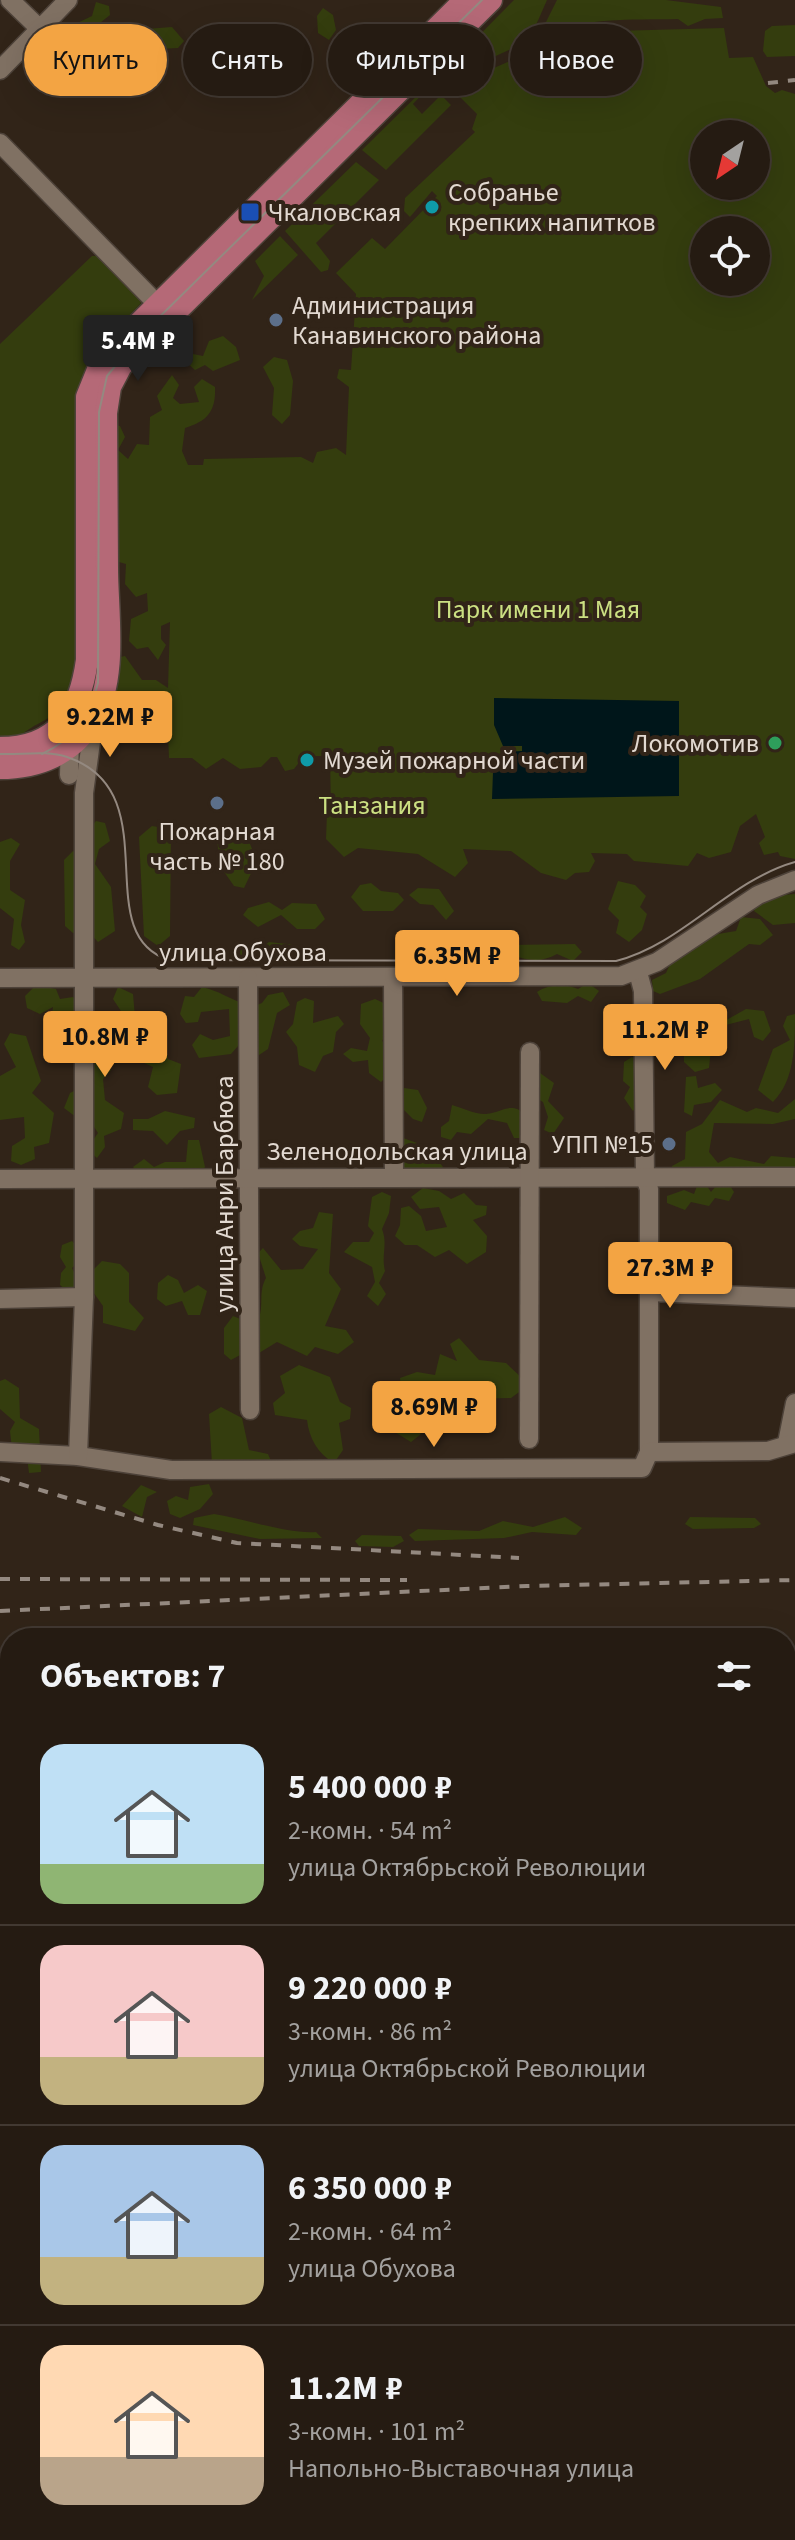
<!DOCTYPE html>
<html lang="ru">
<head>
<meta charset="utf-8">
<style>
	body { margin:0; font-family:"Source Sans 3",sans-serif; background:#2d241b; color:#f1f3f6; height:100vh; display:flex; flex-direction:column; font-size:30px; white-space:nowrap }
	* { box-sizing:border-box; margin:0 }
	p { font-size:26px; color:#a3a19f }
	.icon { flex:none; width:44px; height:44px; fill:none; stroke:currentColor; stroke-width:2; stroke-linecap:round; stroke-linejoin:round }
	.map { position:relative; flex:1; overflow:hidden }
	.sheet { position:absolute; left:0px; top:1628px; width:796px; height:912px; display:flex; flex-direction:column; background:#251b12; border-radius:32px 32px 0 0; box-shadow:0 8px 32px #0002,0 0 0 2px #423932 }
	.sheet>* { flex:none }
	.banner { position:absolute; left:24px; top:24px; width:748px; height:72px; display:flex; gap:16px }
	.needle { width:52px; rotate:215deg }
	.fabs { position:absolute; left:690px; top:120px; display:grid; gap:16px }
	.fabs a { display:grid; place-items:center; width:80px; height:80px; border-radius:50%; background:#251b12; box-shadow:0 8px 32px #0002,0 0 0 2px #423932; font-size:40px }
	.price { position:absolute; translate:-50% -68px; padding:0 18px; border-radius:8px; background:#f3a443; color:#111; font-size:26px; line-height:52px; filter:drop-shadow(0 2px 4px #0008) }
	.price::after { content:''; position:absolute; left:50%; top:48px; width:24px; height:18px; margin-left:-12px; background:inherit; clip-path:polygon(0 0,100% 0,50% 100%) }
	.price.on { background:#222; color:#fff }
	ul { padding:0; list-style:none }
	li { display:flex; align-items:center; gap:24px; height:200px; padding:0 40px }
	li+li { border-top:2px solid #423932 }
	li span { display:grid; place-items:center; flex:none; width:224px; height:160px; border-radius:24px; color:#555 }
	li>.icon { margin-inline-start:auto }
	span .icon { width:96px; height:96px; fill:#fffc; stroke-width:1 }
	li b { font-size:34px }
	h2 { display:flex; justify-content:space-between; align-items:center; height:96px; padding:0 40px; font-size:34px }
	.chip { padding:0 28px; border-radius:36px; background:#251b12; box-shadow:0 8px 32px #0002,0 0 0 2px #423932; font-size:28px; line-height:72px }
	.chip.on { background:#f3a443; color:#111 }
	.map>svg:first-child { display:block }
	.green { fill:#343d0e; fill-rule:evenodd }
	.water { fill:#00161a }
	.lines { fill:none; stroke-linecap:round; stroke-linejoin:round }
	.minor-casing { stroke:#4d4239; stroke-width:21 }
	.major-casing { stroke:#4d4239; stroke-width:25 }
	.minor { stroke:#807163; stroke-width:18 }
	.major { stroke:#b56977; stroke-width:22 }
	.tram { stroke:#948980; stroke-width:2 }
	.rail { stroke:#948980; stroke-width:4; stroke-dasharray:10 10; stroke-linecap:butt }
	.culture-dot { fill:#0f9aa8; stroke:#312418; stroke-width:3 }
	.transit-dot { fill:#1a4fb4; stroke:#312418; stroke-width:3 }
	.service-dot { fill:#5c6f8a; stroke:#312418; stroke-width:3 }
	.leisure-dot { fill:#2e9e5b; stroke:#312418; stroke-width:3 }
	.labels { text-anchor:middle; dominant-baseline:central; stroke-width:8; stroke-linejoin:round; paint-order:stroke }
	.poi-label { font-size:26px; fill:#e2d9d1; stroke:#312418; text-anchor:start }
	.park-label { font-size:26px; fill:#cbe082; stroke:#312418 }
	.street-label { font-size:26px; fill:#e2d9d1; stroke:#312418 }
</style>
</head>
<body>
<div class="map">
<svg width="795" height="2540" viewBox="0 0 795 2540">
	<rect width="100%" height="100%" fill="#312418"/>
	<!-- green -->
	<g class="green">
		<polygon points="514,0 547,0 529,41 443,80 439,76"/>
		<path d="M557,0H666L721,7L723,18L705,19L688,26L678,19C630,20 584,17 539,36Z"/>
		<polygon points="96,2 109,6 110,15 91,30 86,45 100,58 99,65 76,64 76,50 68,42 71,26 92,16"/>
		<polygon points="323,8 333,15 336,30 329,40 318,33 317,16"/>
		<polygon points="795,25 795,56 767,57 763,51 765,31 772,26"/>
		<polygon points="172,27 184,41 178,48 158,49 146,57 135,55 133,44 146,29"/>
		<path d="M724,28L729,58L753,57L766,86L775,93L782,90L795,94V859L780,856L778,852L764,855L759,843L765,837L756,814L740,826L731,852L709,858L697,853L688,866L634,861L627,854L591,853L595,861L589,872L575,873L566,880L541,873L511,851L463,849L468,863L455,877L418,854L358,848L344,857L326,839L327,813L331,811L330,756H304L294,769L285,771L277,757H271L261,767L240,769L223,758L206,769L192,758H169L168,734L151,726L107,728L109,695L117,683L106,675L107,660L125,656L142,680H156L168,688L170,622L161,626V639L166,645L158,660L148,647L137,649L129,641L131,619L148,611L147,593L136,597L125,584L126,564L112,560L111,424L120,426L125,437L118,450L128,459L137,444L149,445L150,417L162,410L157,396L172,375L179,385L173,398L180,404L199,402L194,387L202,379L215,387C216,411 208,421 185,428L182,451L188,465H203L204,459L301,457L313,463L317,452L336,448L346,455L349,387L337,378L339,369L351,370L356,294L336,273L372,238L385,249L437,196L432,191L410,217L404,211L405,198L475,132L472,129L477,114L450,87L577,32ZM704,134H756V186H704ZM704,230H756V282H704Z"/>
		<polygon points="429,84 431,85 413,104 422,114 441,95 451,105 386,170 362,150"/>
		<polygon points="356,162 379,180 316,243 330,261 328,270 321,272 285,231"/>
		<polygon points="280,236 298,255 252,300 264,276 255,261"/>
		<path d="M92,256H100L139,295L141,303L92,355L80,390L82,668C76,681 70,698 60,709C49,721 25,727 18,740L0,739V344Z"/>
		<polygon points="223,336 236,347 240,360 213,371 205,365 195,370 186,362 193,354 203,356 209,341"/>
		<polygon points="274,357 287,360 293,381 290,415 282,424 272,415 274,388 263,367"/>
		<polygon points="96,821 105,823 110,841 99,849 95,864 111,887 115,931 98,942 86,929 73,933 65,926 64,860 73,851 81,856 94,847 90,828"/>
		<polygon points="152,826 171,829 170,936 158,946 144,936 139,837"/>
		<polygon points="226,829 250,844 257,861 244,888 234,886 220,866 216,830"/>
		<polygon points="11,838 20,844 10,861 10,890 25,900 21,925 25,942 19,950 11,945 14,919 0,908 0,842"/>
		<polygon points="618,881 635,885 646,896 640,907 647,914 642,930 629,942 616,933 619,920 608,909"/>
		<polygon points="371,883 381,891 398,893 404,900 393,911 363,911 351,897 360,885"/>
		<polygon points="418,888 439,889 454,911 446,920 433,905 420,904 409,895"/>
		<polygon points="795,894 795,923 773,925 754,911 760,897"/>
		<polygon points="269,902 282,910 292,903 316,904 325,919 315,929 297,929 281,915 258,927 243,915 248,908"/>
		<path d="M741,917L760,919L773,935L760,945L749,944L700,979L660,994L653,991L652,980L666,973C681,938 702,937 736,931Z"/>
		<path d="M435,934H450L453,946L575,944L582,952L573,961L557,954C541,963 527,961 510,954L501,964L420,965L412,956L421,949L432,950Z"/>
		<polygon points="269,942 297,945 303,956 295,963 271,964 262,954 258,959 238,959 231,950 239,944 260,949"/>
		<path d="M588,983L599,991L591,1002L578,996L567,1003L542,1001L537,992C548,984 566,983 578,989Z"/>
		<polygon points="36,985 56,989 60,999 73,997 83,1010 77,1027 62,1031 51,1022 53,1007 40,1014 27,1008 25,996"/>
		<polygon points="118,987 133,994 135,1017 143,1022 146,1039 164,1038 168,1059 181,1064 177,1093 157,1095 148,1087 153,1067 133,1058 133,1039 119,1032 123,1014 113,999"/>
		<path d="M202,987C220,991 229,999 245,1004V1038L231,1054L199,1058L192,1045L200,1034L213,1040L230,1036L229,1009L201,1012L198,1022L186,1023L180,1014L185,996L194,997Z"/>
		<polygon points="283,992 290,1005 277,1013 268,1049 259,1055 251,1048 251,1007 262,1003 268,995"/>
		<polygon points="305,998 314,1001 313,1023 338,1016 344,1024 336,1032 333,1052 323,1056 315,1072 299,1065 297,1047 286,1032 293,1024 297,1002"/>
		<polygon points="375,999 386,1004 387,1032 382,1041 389,1047 389,1074 381,1082 369,1073 368,1060 353,1062 343,1054 351,1048 367,1051 370,1038 360,1024 361,1004"/>
		<polygon points="746,1009 764,1011 771,1031 763,1041 754,1037 749,1019 718,1027 703,1038 711,1049 709,1068 695,1072 684,1062 684,1051 656,1053 648,1042 655,1030 670,1026 682,1030 699,1019 721,1023"/>
		<path d="M795,1014C795,1045 795,1080 773,1102L758,1090L773,1049L790,1040L783,1026L787,1016Z"/>
		<polygon points="10,1033 26,1036 41,1081 32,1093 54,1113 49,1143 34,1147 35,1159 21,1165 11,1161 12,1146 25,1138 24,1117 0,1120 0,1076 16,1067 4,1044"/>
		<polygon points="93,1033 101,1034 101,1062 111,1070 103,1079 105,1100 124,1113 121,1129 104,1136 105,1147 97,1158 87,1149 98,1133 89,1119 76,1117 64,1108 70,1093 86,1085 93,1064"/>
		<polygon points="632,1057 640,1062 642,1101 633,1111 624,1098 630,1087 623,1081 624,1062"/>
		<polygon points="540,1073 554,1083 548,1101 564,1118 553,1134 544,1130 548,1117 543,1102 528,1093 528,1081"/>
		<polygon points="696,1076 698,1088 715,1083 722,1090 711,1102 694,1105 692,1116 684,1112 686,1077"/>
		<polygon points="404,1088 418,1090 427,1108 422,1122 413,1119 400,1106"/>
		<polygon points="795,1099 795,1119 773,1124 714,1123 709,1152 718,1163 730,1157 764,1164 771,1156 795,1158 795,1179 673,1173 672,1166 685,1159 686,1132 702,1124 720,1100 747,1112 756,1108 778,1113"/>
		<path d="M452,1105C462,1108 477,1115 486,1114C502,1113 510,1101 525,1114L538,1109L540,1118L524,1138H514L507,1123L488,1119L471,1134L457,1132L451,1140L441,1137V1127L449,1121Z"/>
		<polygon points="165,1111 195,1118 194,1128 180,1131 167,1145 153,1131 133,1130 133,1119 148,1119"/>
		<polygon points="403,1138 417,1143 418,1158 437,1159 443,1167 438,1173 400,1170 405,1162 396,1155 395,1144"/>
		<polygon points="188,1140 199,1140 205,1167 199,1176 141,1177 133,1167 144,1159 154,1167 165,1162 186,1162"/>
		<polygon points="729,1184 734,1192 729,1201 715,1198 709,1206 691,1202 685,1210 667,1203 667,1196 684,1190 694,1194 697,1186 707,1186 711,1192 717,1185"/>
		<polygon points="423,1188 439,1191 451,1199 464,1193 476,1205 487,1206 486,1215 473,1220 487,1236 486,1252 467,1264 449,1250 435,1257 417,1245 405,1245 395,1236 400,1225 401,1208 409,1206 421,1216 426,1231 447,1227 439,1207 420,1209 411,1197"/>
		<path d="M382,1192L391,1196L389,1213L382,1229C388,1244 381,1255 385,1271L379,1283L386,1294L378,1306L367,1296L375,1282L372,1267L344,1252L353,1242H369L374,1233L368,1226L372,1197Z"/>
		<path d="M319,1212L333,1214L329,1273L341,1289L325,1326L346,1330L354,1342L338,1354L315,1347L307,1356L277,1342L259,1353L252,1351C252,1334 253,1333 259,1318C264,1304 258,1292 266,1278L258,1253L263,1248L281,1270L303,1269L318,1249L300,1246L292,1239L300,1231L313,1228Z"/>
		<polygon points="72,1241 79,1248 78,1262 72,1268 76,1276 75,1286 67,1291 60,1285 61,1273 66,1267 60,1257 62,1245"/>
		<polygon points="102,1261 120,1264 129,1273 129,1302 144,1318 135,1331 103,1323 103,1306 91,1289 93,1270"/>
		<polygon points="168,1275 178,1280 184,1293 198,1285 207,1291 200,1315 188,1315 182,1301 166,1306 157,1299 158,1283"/>
		<polygon points="233,1316 243,1320 242,1354 231,1360 224,1354 224,1328"/>
		<polygon points="459,1338 479,1360 506,1363 522,1378 522,1390 511,1398 467,1399 460,1408 430,1413 420,1435 411,1442 393,1431 392,1401 401,1392 400,1378 417,1372 435,1375 440,1354 457,1361 450,1344"/>
		<path d="M299,1365L330,1377L340,1402L351,1408L350,1419L339,1423L343,1450L334,1463C318,1454 309,1438 307,1420L275,1415L273,1403L285,1393L280,1376Z"/>
		<polygon points="5,1379 19,1388 20,1418 39,1429 41,1472 29,1473 27,1457 12,1449 10,1431 15,1422 0,1409 0,1381"/>
		<polygon points="221,1407 242,1418 249,1450 268,1454 271,1461 212,1464 209,1414"/>
		<polygon points="209,1484 213,1494 200,1509 180,1518 170,1514 167,1501 176,1496 188,1500 190,1487"/>
		<polygon points="141,1485 157,1492 147,1497 142,1517 122,1506"/>
		<path d="M214,1514C245,1519 288,1534 316,1532L322,1538L260,1539L193,1525L194,1518Z"/>
		<polygon points="565,1517 582,1528 576,1535 532,1532 504,1538 415,1541 409,1535 418,1529 479,1531 503,1521 533,1527"/>
		<polygon points="690,1517 755,1518 761,1524 754,1528 693,1529 685,1524"/>
		<polygon points="362,1535 401,1536 404,1541 393,1547 359,1546 355,1541"/>
		<polygon points="3,1952 10,1960 10,2017 0,2021"/>
	</g>
	<!-- water -->
	<polygon class="water" points="494,698 679,701 679,796 492,799 493,772 503,752 522,751 522,746 503,746 494,725"/>
	<g class="lines">
		<!-- minor casing -->
		<g class="minor-casing">
			<g id="minor">
				<polyline points="10,0 40,29"/>
				<polyline points="0,70 68,0"/>
				<polyline points="0,143 166,313"/>
				<polyline points="69,775 70,739"/>
				<polyline points="638,972 643,991 645,1178 649,1189 649,1452"/>
				<polyline points="0,978 621,976 657,962 758,895 795,880"/>
				<polyline points="248,978 250,1410"/>
				<polyline points="393,978 394,1176"/>
				<polyline points="0,1179 795,1177"/>
				<polyline points="650,1292 795,1298"/>
				<polyline points="0,1299 84,1297"/>
				<polyline points="529,1439 530,1052"/>
				<polyline points="787,1443 795,1403"/>
				<polyline points="0,1452 78,1456 171,1470 642,1468 649,1452 768,1451 795,1443"/>
				<polyline points="78,1456 84,1297 84,793 94,720"/>
				<polyline points="786,2117 795,2116"/>
			</g>
		</g>
		<!-- major casing -->
		<g class="major-casing">
			<g id="major">
				<path d="M0,748C58,748 80,712 87,660V397L102,360L465,0"/>
				<path d="M0,768C38,768 73,754 93,720C118,677 107,614 107,567C107,516 106,464 106,413L110,387L121,366L491,0"/>
				<polyline points="0,2254 10,2257"/>
				<polyline points="0,2285 10,2288"/>
				<polyline points="0,2375 10,2456"/>
				<polyline points="786,2490 795,2493"/>
				<polyline points="37,2530 40,2540"/>
				<polyline points="62,2530 66,2540"/>
			</g>
		</g>
		<!-- minor -->
		<use href="#minor" class="minor"/>
		<!-- major -->
		<use href="#major" class="major"/>
		<!-- tram -->
		<g class="tram">
			<path d="M0,754C22,755 46,750 67,757C171,792 86,934 169,960L616,961C683,944 728,881 795,862"/>
			<path d="M42,754C74,739 90,716 98,683L99,412L107,376L138,338L482,0"/>
		</g>
		<!-- rail -->
		<g class="rail">
			<polyline points="768,83 795,80"/>
			<polyline points="0,1478 158,1525 237,1543 519,1558"/>
			<polyline points="0,1579 407,1580"/>
			<polyline points="0,1611 527,1586 795,1580"/>
			<polyline points="371,1638 374,1637"/>
			<polyline points="786,1696 795,1694"/>
			<polyline points="0,1894 10,1877"/>
			<polyline points="0,1913 10,1895"/>
		</g>
	</g>
	<!-- markers -->
	<g class="culture-dot">
		<circle cx="432" cy="207" r="8"/>
		<circle cx="307" cy="760" r="8"/>
	</g>
	<rect class="transit-dot" x="240" y="202" width="20" height="20" rx="4"/>
	<g class="service-dot">
		<circle cx="276" cy="320" r="8"/>
		<circle cx="217" cy="803" r="8"/>
		<circle cx="669" cy="1144" r="8"/>
	</g>
	<circle class="leisure-dot" cx="775" cy="743" r="8"/>
	<g class="labels">
		<!-- poi labels -->
		<g class="poi-label">
			<text x="448" y="192">Собранье<tspan x="448" dy="30">крепких напитков</tspan></text>
			<text x="268" y="212">Чкаловская</text>
			<text x="292" y="305">Администрация<tspan x="292" dy="30">Канавинского района</tspan></text>
			<text x="759" y="743" text-anchor="end">Локомотив</text>
			<text x="323" y="760">Музей пожарной части</text>
			<text x="217" y="831" text-anchor="middle">Пожарная<tspan x="217" dy="30">часть № 180</tspan></text>
			<text x="653" y="1144" text-anchor="end">УПП №15</text>
		</g>
		<!-- park labels -->
		<g class="park-label">
			<text x="538" y="609">Парк имени 1 Мая</text>
			<text x="372" y="805">Танзания</text>
		</g>
		<!-- street labels -->
		<g class="street-label">
			<text x="243" y="952">улица Обухова</text>
			<text x="397" y="1151">Зеленодольская улица</text>
			<text transform="translate(224 1194) rotate(-90)">улица Анри Барбюса</text>
		</g>
	</g>
</svg>
<div class="fabs">
<a><svg class="needle" viewBox="-14 -14 28 28"><path d="M0-13l5 13h-10z" fill="#e53935"/><path d="M0 13l5-13h-10z" fill="#a3a19f"/></svg></a>
<a><svg class="icon" aria-label="locate" viewBox="0 0 24 24"><circle cx="12" cy="12" r="6"/><path d="M12 2v4M12 18v4M2 12h4M18 12h4"/></svg></a>
</div>
<b class="price on" style="left:138px;top:383px">5.4M ₽</b>
<b class="price" style="left:110px;top:759px">9.22M ₽</b>
<b class="price" style="left:457px;top:998px">6.35M ₽</b>
<b class="price" style="left:665px;top:1072px">11.2M ₽</b>
<b class="price" style="left:105px;top:1079px">10.8M ₽</b>
<b class="price" style="left:670px;top:1310px">27.3M ₽</b>
<b class="price" style="left:434px;top:1449px">8.69M ₽</b>
<div class="banner">
<a class="chip on">Купить</a>
<a class="chip">Снять</a>
<a class="chip">Фильтры</a>
<a class="chip">Новое</a>
</div>
<section class="sheet">
<h2>Объектов: 7<svg class="icon" aria-label="filters" viewBox="0 0 24 24"><path d="M4 7h16M4 17h16"/><circle cx="9" cy="7" r="2"/><circle cx="15" cy="17" r="2"/></svg></h2>
<ul>
<li><span style="background:linear-gradient(#bfe0f5 75%,#8fb573 0)"><svg class="icon" aria-label="home" viewBox="0 0 24 24"><path d="M3 11l9-7 9 7M6 9v11h12V9"/></svg></span><div><b>5 400 000 ₽</b><p>2-комн. · 54 m²</p><p>улица Октябрьской Революции</p></div></li>
<li><span style="background:linear-gradient(#f6c9c9 70%,#c2b280 0)"><svg class="icon" aria-label="home" viewBox="0 0 24 24"><path d="M3 11l9-7 9 7M6 9v11h12V9"/></svg></span><div><b>9 220 000 ₽</b><p>3-комн. · 86 m²</p><p>улица Октябрьской Революции</p></div></li>
<li><span style="background:linear-gradient(#a9c7e8 70%,#c2b280 0)"><svg class="icon" aria-label="home" viewBox="0 0 24 24"><path d="M3 11l9-7 9 7M6 9v11h12V9"/></svg></span><div><b>6 350 000 ₽</b><p>2-комн. · 64 m²</p><p>улица Обухова</p></div></li>
<li><span style="background:linear-gradient(#ffd9b3 70%,#b9a48a 0)"><svg class="icon" aria-label="home" viewBox="0 0 24 24"><path d="M3 11l9-7 9 7M6 9v11h12V9"/></svg></span><div><b>11.2M ₽</b><p>3-комн. · 101 m²</p><p>Напольно-Выставочная улица</p></div></li>
</ul>
</section>
</div>
</body>
</html>
